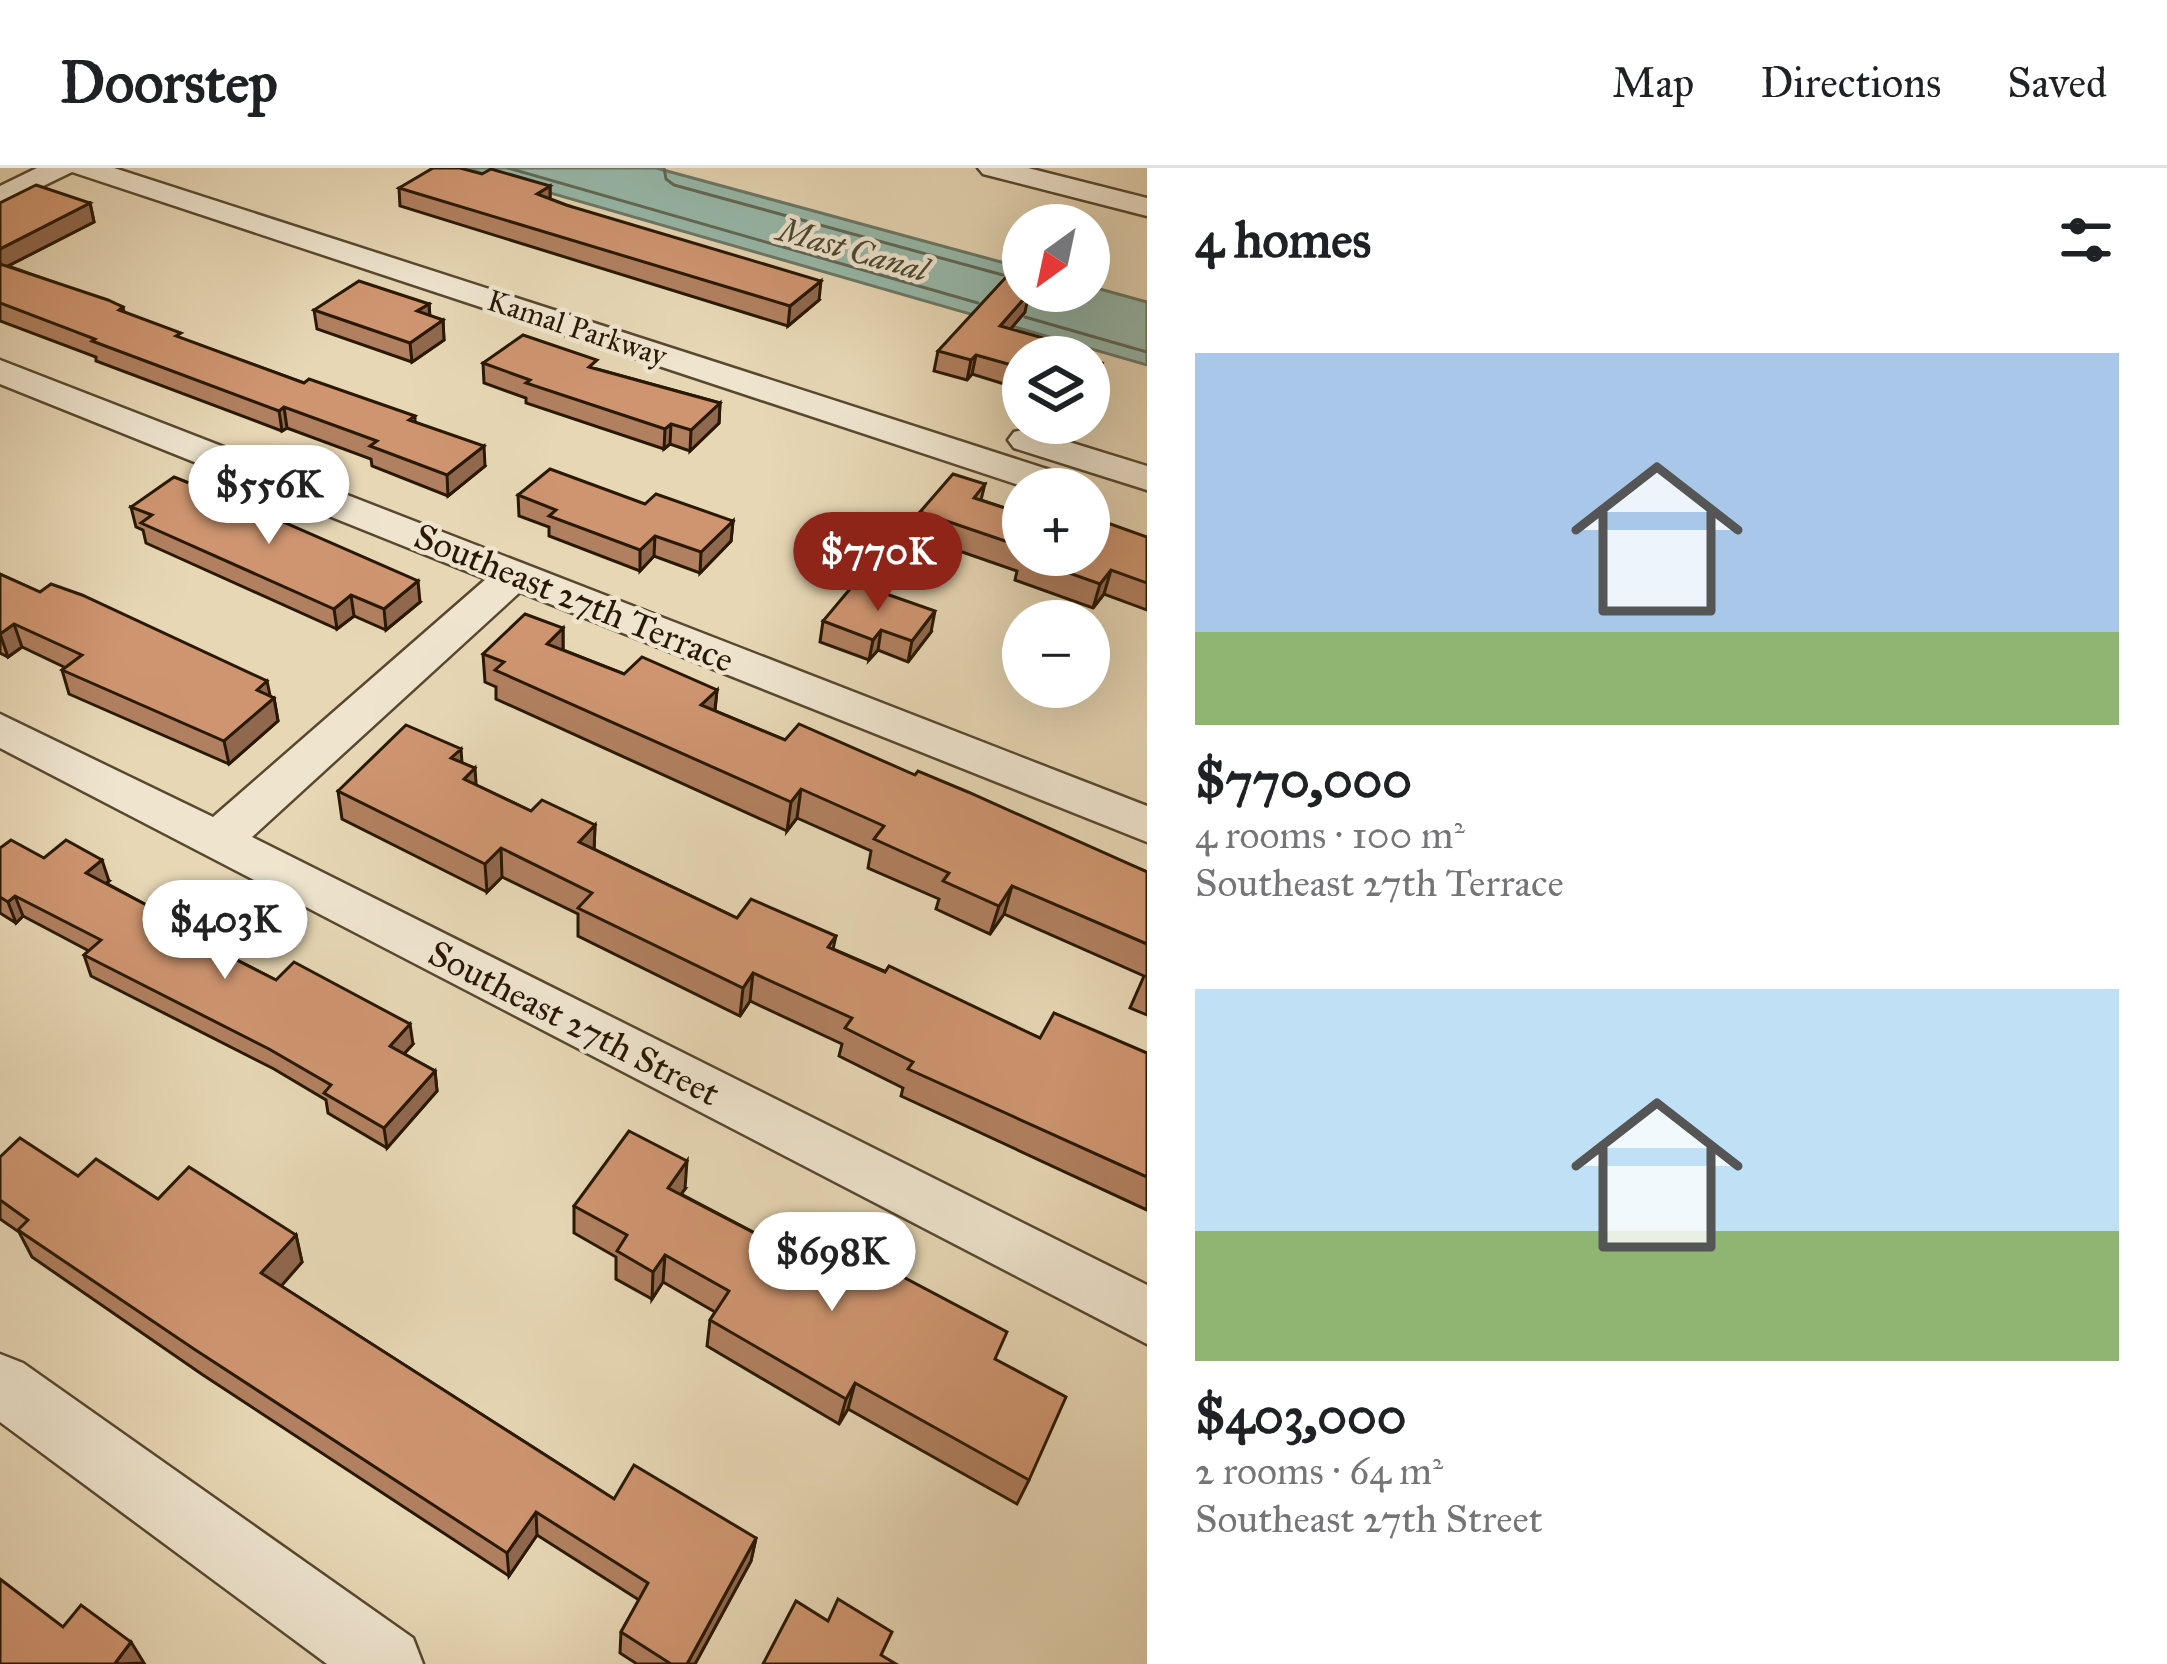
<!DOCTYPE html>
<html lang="en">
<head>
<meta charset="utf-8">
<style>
	body { margin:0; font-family:"IM FELL Great Primer",serif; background:#f2f2f2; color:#202124; height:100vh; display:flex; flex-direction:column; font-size:45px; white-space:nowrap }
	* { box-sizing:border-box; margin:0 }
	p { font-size:39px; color:#757577 }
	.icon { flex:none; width:66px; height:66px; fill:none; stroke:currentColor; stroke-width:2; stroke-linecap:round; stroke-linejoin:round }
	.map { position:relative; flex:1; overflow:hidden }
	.side { display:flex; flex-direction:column; background:#fff; width:1020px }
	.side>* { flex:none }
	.needle { width:78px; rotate:213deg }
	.buttons { position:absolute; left:1002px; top:36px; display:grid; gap:24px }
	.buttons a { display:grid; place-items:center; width:108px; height:108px; border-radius:50%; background:#fff; box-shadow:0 12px 48px #0002; font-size:60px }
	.price { position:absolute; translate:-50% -102px; padding:0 27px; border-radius:42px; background:#fff; color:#222; font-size:39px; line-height:78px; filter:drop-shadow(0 3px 6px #0008) }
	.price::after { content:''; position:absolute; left:50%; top:72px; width:36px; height:27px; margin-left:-18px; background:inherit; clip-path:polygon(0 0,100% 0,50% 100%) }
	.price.selected { background:#8f2418; color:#fff }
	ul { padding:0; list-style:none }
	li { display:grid; align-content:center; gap:24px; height:636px; padding:0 48px }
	li span { display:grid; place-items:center; height:372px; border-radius:0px; color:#555 }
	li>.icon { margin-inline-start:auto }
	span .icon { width:216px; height:216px; fill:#fffc; stroke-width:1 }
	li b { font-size:51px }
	h2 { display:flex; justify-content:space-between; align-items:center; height:144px; padding:0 48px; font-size:51px }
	header { display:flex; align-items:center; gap:72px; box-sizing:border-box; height:168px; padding:0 60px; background:#fff; border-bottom:3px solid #e0e0e0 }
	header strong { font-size:57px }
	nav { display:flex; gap:66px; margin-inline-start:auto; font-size:42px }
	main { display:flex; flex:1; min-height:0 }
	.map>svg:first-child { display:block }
	.water { fill:#97baac; stroke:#6b7968; stroke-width:3 }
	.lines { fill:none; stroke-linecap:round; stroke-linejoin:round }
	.shore { stroke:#606957; stroke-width:3 }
	.minor-casing { stroke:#58482f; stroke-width:5 }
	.minor { fill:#efe5cf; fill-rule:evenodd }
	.wall { fill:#b18060; stroke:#291802; stroke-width:3 }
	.shaded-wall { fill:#90684e; stroke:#291802; stroke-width:3 }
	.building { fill:#ce9570; stroke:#291802; stroke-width:3 }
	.labels { text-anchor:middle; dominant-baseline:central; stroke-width:9; stroke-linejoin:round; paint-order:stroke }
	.far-street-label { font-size:30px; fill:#291802; stroke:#efe5cf }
	.far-water-label { font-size:33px; font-style:italic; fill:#4a4935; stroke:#efe5cf }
	.street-label { font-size:36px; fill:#291802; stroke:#efe5cf }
</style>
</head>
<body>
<header>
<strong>Doorstep</strong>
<nav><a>Map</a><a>Directions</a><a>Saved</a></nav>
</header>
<main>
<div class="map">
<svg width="1147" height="1496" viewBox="0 0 1147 1496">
	<rect width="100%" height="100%" fill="#e7d7b5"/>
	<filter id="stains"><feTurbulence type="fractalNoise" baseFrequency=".00167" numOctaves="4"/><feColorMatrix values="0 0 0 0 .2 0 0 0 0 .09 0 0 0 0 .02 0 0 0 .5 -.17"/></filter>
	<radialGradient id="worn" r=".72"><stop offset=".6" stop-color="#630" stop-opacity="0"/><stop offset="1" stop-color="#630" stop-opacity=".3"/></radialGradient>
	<!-- water -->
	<polygon class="water" points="464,0 656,0 1023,100 1023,123 1089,123 1089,118 1147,134 1147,197"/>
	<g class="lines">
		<!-- shore -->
		<g class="shore">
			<polyline points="508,0 978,135"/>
			<polyline points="664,0 666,11 674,17 1003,107"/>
			<polyline points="1025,149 1147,184"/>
		</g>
		<!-- minor casing -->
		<g class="minor-casing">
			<g id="minor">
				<polygon points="37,0 114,0 1084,313 1089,321 1031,321 72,4 0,39 0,18"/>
				<polygon points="978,0 1028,0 1147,30 1147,48 983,6"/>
				<polygon points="0,192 1147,638 1147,674 520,424 252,669 1147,1117 1147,1176 0,580 0,546 213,649 486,411 0,216"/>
				<polygon points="1027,261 1147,298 1147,322 1014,280 1008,272 1014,264"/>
				<polygon points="0,1186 23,1195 413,1470 423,1496 327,1496 0,1254"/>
			</g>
		</g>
		<!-- minor -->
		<use href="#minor" class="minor"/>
	</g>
	<!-- wall -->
	<g class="wall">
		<polygon points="482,6 550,18 550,31 819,132 788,158 400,38 399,20"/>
		<polygon points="0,35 90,35 94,54 8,98 123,139 124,144 182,171 304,215 415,248 415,254 485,298 448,328 372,298 371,291 287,260 282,263 96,193 96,189 0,153"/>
		<polygon points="429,136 430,148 443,152 444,172 412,194 317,161 314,142"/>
		<polygon points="1025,144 1010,161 1023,189 1023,213 1017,220 972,206 967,212 934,203 938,183"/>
		<polygon points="483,195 597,201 720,235 719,255 690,283 670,276 664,281 526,235 526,230 484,215"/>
		<polygon points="985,316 981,332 1023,346 1023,387 1097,360 1147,369 1147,442 1104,426 1093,440 1015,412 1017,403 916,368 920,344"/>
		<polygon points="518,327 645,336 733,353 731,373 700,405 654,388 640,403 549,368 549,359 519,348"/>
		<polygon points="131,339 420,434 386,462 354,448 337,461 146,375 143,362 136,359"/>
		<polygon points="0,406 274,530 278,553 229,596 69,526 62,502 66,500 22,479 8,489 0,485"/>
		<polygon points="823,453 931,464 908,494 878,482 869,492 820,474"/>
		<polygon points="563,460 563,482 624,506 717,522 715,543 785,572 915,607 1147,704 1147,847 1130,840 1144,808 1004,746 990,766 936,741 939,731 868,700 871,683 797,650 787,663 496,531 496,519 485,514 483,486"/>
		<polygon points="462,595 476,617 531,643 595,657 594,681 737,750 836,768 833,781 1040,870 1147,885 1147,1042 901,928 903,920 839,888 842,876 750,833 740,848 578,768 578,746 502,709 487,724 342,651 338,623"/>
		<polygon points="0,680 44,690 109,713 106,715 152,740 211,748 216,769 207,777 276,812 413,876 404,886 435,903 437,923 387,980 328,945 326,932 274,901 91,808 84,787 89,783 23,748 16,755 0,745"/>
		<polygon points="0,989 296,1067 302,1094 281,1118 614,1331 756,1370 751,1393 695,1496 637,1496 620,1485 621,1464 639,1432 537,1367 509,1408 203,1207 32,1089 19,1064 0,1051"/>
		<polygon points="685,1021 681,1026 996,1192 1029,1312 1017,1336 848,1241 839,1256 707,1178 710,1152 715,1144 663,1114 652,1131 616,1111 616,1089 574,1065 574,1038"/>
	</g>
	<!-- shaded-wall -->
	<g class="shaded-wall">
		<polygon points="550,18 550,37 537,26"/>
		<polygon points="90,35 94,54 0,102 0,81"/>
		<polygon points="821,113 819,132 788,158 790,138"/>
		<polygon points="1029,125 1025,144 996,178 1000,158"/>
		<polygon points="429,136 430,155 417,143"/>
		<polygon points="443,152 444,172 412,194 410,175"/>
		<polygon points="1047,171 1042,189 1031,189"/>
		<polygon points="976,187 972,206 967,212 971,192"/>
		<polygon points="1102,195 1097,215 1089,224 1089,211"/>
		<polygon points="1023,198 1023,213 1017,220 1022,200"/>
		<polygon points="720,235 719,255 690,283 691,262"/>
		<polygon points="284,239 287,260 282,263 279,243"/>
		<polygon points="671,256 670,276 664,281 665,261"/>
		<polygon points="484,278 485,298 448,328 447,307"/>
		<polygon points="733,353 731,373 700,405 701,384"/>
		<polygon points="655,368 654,388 640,403 640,382"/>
		<polygon points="1111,402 1104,426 1093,440 1100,416"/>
		<polygon points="418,413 420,434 386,462 384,441"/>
		<polygon points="351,427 354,448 337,461 334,441"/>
		<polygon points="935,443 931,464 908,494 912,473"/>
		<polygon points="14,456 22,479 8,489 0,466"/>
		<polygon points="563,460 563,489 547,476"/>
		<polygon points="881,462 878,482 869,492 873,472"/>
		<polygon points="267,513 271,532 274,530 278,553 229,596 224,573 257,522"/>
		<polygon points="717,522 714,550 701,537"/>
		<polygon points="461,581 463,609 451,590"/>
		<polygon points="475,600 477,629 464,611"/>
		<polygon points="801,621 797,650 787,663 791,634"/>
		<polygon points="595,657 594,685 579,674"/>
		<polygon points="501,680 502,709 487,724 485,696"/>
		<polygon points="102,692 109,713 93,726 86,705"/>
		<polygon points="1012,718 1004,746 990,766 999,738"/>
		<polygon points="15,728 23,748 16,755 8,734"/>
		<polygon points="211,748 216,769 195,789 190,768"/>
		<polygon points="753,805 750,833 740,848 743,820"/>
		<polygon points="410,856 413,876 393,898 390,878"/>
		<polygon points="435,903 437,923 387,980 384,960"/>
		<polygon points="687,993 685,1021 666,1047 668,1020"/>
		<polygon points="296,1067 302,1094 269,1132 261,1105"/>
		<polygon points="665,1087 663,1114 652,1131 653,1104"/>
		<polygon points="855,1215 848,1241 839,1256 846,1231"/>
		<polygon points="536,1344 537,1367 509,1408 507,1385"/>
		<polygon points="756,1370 751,1393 695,1496 687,1496"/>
		<polygon points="131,1474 144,1495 117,1496 116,1494"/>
	</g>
	<!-- building -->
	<g class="building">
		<polygon points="433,0 460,0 482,6 491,1 550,18 537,26 566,37 821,113 790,138 399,20"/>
		<polygon points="36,17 90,35 0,81 0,35"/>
		<polygon points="0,96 108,132 123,139 119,142 181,165 176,168 304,215 309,211 415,248 409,252 484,278 447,307 370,278 377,273 284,239 279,243 92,173 95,171 0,135"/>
		<polygon points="1008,107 1023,119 1023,123 1029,125 1000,158 1047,171 1031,189 1023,189 1022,200 976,187 971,192 938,183"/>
		<polygon points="359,113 429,136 417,143 443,152 410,175 314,142"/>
		<polygon points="523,167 597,192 589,199 720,235 691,262 671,256 665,261 526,215 530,212 483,195"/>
		<polygon points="1064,184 1082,189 1060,189"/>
		<polygon points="1089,191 1102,195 1089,211"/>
		<polygon points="550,301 645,336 656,326 733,353 701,384 655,368 640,382 549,348 556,342 518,327"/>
		<polygon points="953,306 985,316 974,330 1023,346 1023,379 920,344"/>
		<polygon points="174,309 240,335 418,413 384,441 351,427 334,441 141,355 152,347 131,339"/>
		<polygon points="1102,353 1147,369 1147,415 1111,402 1100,416 1021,388 1023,385 1023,387 1089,387 1089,357 1097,360"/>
		<polygon points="0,406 40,424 51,416 82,427 267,513 257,522 274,530 224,573 62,502 82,487 14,456 0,466"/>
		<polygon points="855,415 935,443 912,473 881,462 873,472 823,453"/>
		<polygon points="525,446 563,460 547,476 624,506 642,489 717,522 701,537 785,572 799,556 915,607 918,603 968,624 1147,704 1147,776 1012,718 999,738 943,713 949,705 874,671 884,658 801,621 791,634 495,502 504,494 483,486"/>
		<polygon points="406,557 461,581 451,590 475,600 464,611 531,643 542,632 595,657 579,674 737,750 751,731 836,768 828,779 885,804 889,798 1040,870 1054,845 1147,885 1147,1009 908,901 913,894 845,860 852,850 753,805 743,820 578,740 592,725 501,680 485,696 338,623"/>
		<polygon points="11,672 44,690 66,672 102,692 86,705 152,740 167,726 211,748 190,768 276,812 294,794 410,856 390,878 435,903 384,960 324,925 331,917 269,881 84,787 101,772 15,728 8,734 0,729 0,680"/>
		<polygon points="629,963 687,993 668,1020 839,1109 854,1083 1007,1164 995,1191 1066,1229 1029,1312 855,1215 846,1231 710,1152 729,1123 665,1087 653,1104 617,1083 627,1067 574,1038"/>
		<polygon points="20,970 78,1008 96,991 158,1031 189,999 296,1067 261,1105 614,1331 634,1297 756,1370 687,1496 671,1496 621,1464 648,1415 536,1344 507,1385 194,1181 18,1062 28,1052 0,1032 0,989"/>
		<polygon points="0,1411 63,1459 81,1437 131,1474 116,1494 119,1496 0,1496"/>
		<polygon points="838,1431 892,1464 881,1487 896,1496 763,1496 796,1433 828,1453"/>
	</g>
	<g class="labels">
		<!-- far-street labels -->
		<g class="far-street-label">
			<text transform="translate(577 160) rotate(18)">Kamal Parkway</text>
		</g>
		<!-- far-water labels -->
		<g class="far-water-label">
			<text transform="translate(853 82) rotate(16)">Mast Canal</text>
		</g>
		<!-- street labels -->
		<g class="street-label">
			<text transform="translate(574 430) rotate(22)">Southeast 27th Terrace</text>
			<text transform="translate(574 855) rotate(27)">Southeast 27th Street</text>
		</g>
	</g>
	<rect width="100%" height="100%" filter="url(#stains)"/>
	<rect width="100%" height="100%" fill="url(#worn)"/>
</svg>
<div class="buttons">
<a><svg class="needle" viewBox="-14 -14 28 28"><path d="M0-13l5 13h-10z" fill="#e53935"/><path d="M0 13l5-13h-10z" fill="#757577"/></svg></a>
<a><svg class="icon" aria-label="layers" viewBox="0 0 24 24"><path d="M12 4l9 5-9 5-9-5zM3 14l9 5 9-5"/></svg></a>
<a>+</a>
<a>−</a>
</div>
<b class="price" style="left:269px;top:379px">$556K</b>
<b class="price selected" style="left:878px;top:446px">$770K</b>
<b class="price" style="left:225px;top:814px">$403K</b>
<b class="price" style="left:832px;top:1146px">$698K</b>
</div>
<section class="side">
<h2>4 homes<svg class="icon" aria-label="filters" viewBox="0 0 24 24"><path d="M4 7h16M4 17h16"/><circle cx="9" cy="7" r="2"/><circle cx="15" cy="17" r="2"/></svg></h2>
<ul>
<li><span style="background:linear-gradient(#a9c7e8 75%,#8fb573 0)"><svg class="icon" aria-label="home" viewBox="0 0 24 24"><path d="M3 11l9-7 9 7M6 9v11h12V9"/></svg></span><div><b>$770,000</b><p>4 rooms · 100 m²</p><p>Southeast 27th Terrace</p></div></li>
<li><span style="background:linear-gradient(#bfe0f5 65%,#8fb573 0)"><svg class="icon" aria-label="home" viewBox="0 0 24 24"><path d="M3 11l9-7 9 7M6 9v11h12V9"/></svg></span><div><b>$403,000</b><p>2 rooms · 64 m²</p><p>Southeast 27th Street</p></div></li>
</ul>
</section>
</main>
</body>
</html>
